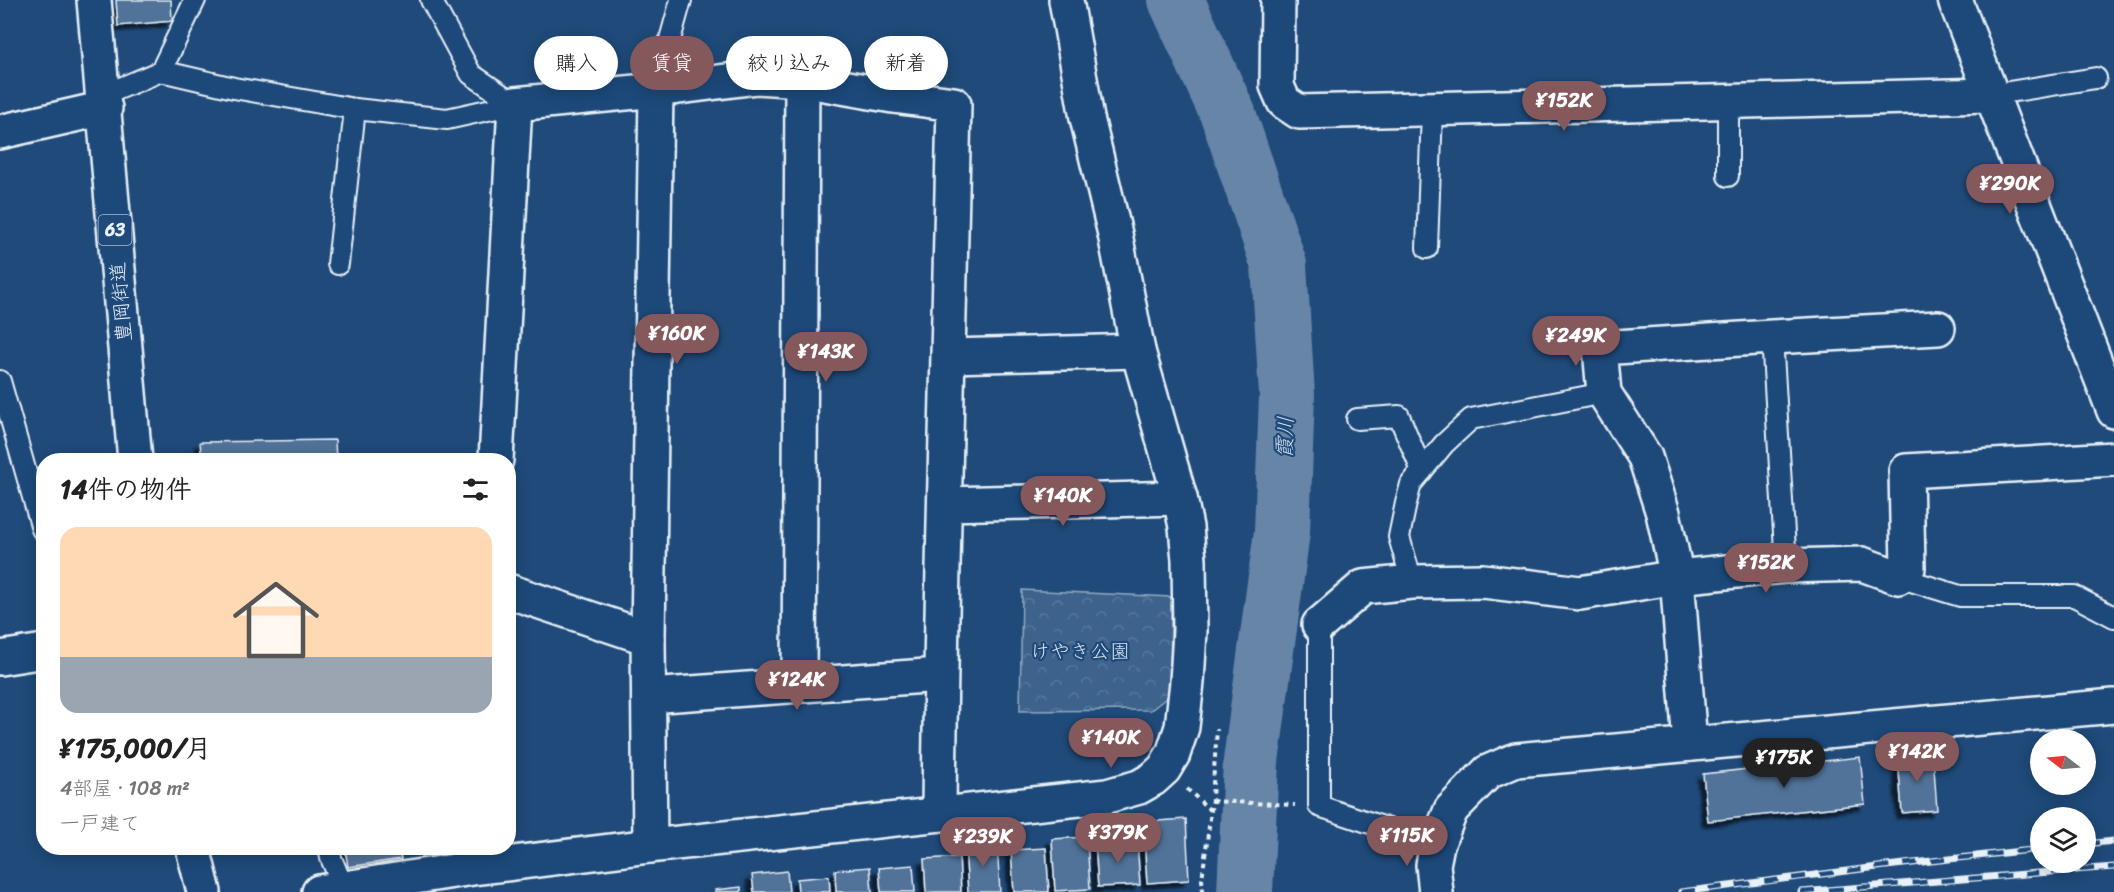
<!DOCTYPE html>
<html lang="ja">
<head>
<meta charset="utf-8">
<style>
	body { margin:0; font-family:Sriracha,"Klee One",sans-serif; background:#f6f6f6; color:#222; height:100vh; display:flex; flex-direction:column; font-size:22px; white-space:nowrap }
	* { box-sizing:border-box; margin:0 }
	p { font-size:20px; color:#767676 }
	.icon { flex:none; width:33px; height:33px; fill:none; stroke:currentColor; stroke-width:2; stroke-linecap:round; stroke-linejoin:round }
	.map { position:relative; flex:1; overflow:hidden }
	.panel { position:absolute; left:36px; top:453px; width:480px; height:402px; display:flex; flex-direction:column; background:#fff; border-radius:24px; box-shadow:0 3px 15px #0003 }
	.panel>* { flex:none }
	.top-card { position:absolute; left:534px; top:36px; width:570px; height:54px; display:flex; gap:12px }
	.needle { width:39px; rotate:286deg }
	.fabs { position:absolute; left:2030px; top:729px; display:grid; gap:12px }
	.fabs a { display:grid; place-items:center; width:66px; height:66px; border-radius:50%; background:#fff; box-shadow:0 3px 15px #0003; font-size:30px }
	.price { position:absolute; translate:-50% -51px; padding:0 14px; border-radius:21px; background:#85585c; color:#fff; font-size:20px; line-height:39px; filter:drop-shadow(0 2px 3px #0008) }
	.price::after { content:''; position:absolute; left:50%; top:36px; width:18px; height:14px; margin-left:-9px; background:inherit; clip-path:polygon(0 0,100% 0,50% 100%) }
	.price.selected { background:#222; color:#fff }
	ul { padding:0; list-style:none }
	li { display:grid; align-content:center; gap:12px; height:318px; padding:0 24px }
	li span { display:grid; place-items:center; height:186px; border-radius:18px; color:#555 }
	li>.icon { margin-inline-start:auto }
	span .icon { width:108px; height:108px; fill:#fffc; stroke-width:1 }
	li b { font-size:26px }
	h2 { display:flex; justify-content:space-between; align-items:center; height:72px; padding:0 24px; font-size:26px }
	.pill { padding:0 21px; border-radius:27px; background:#fff; box-shadow:0 3px 15px #0003; font-size:21px; line-height:54px }
	.pill.selected { background:#85585c; color:#fff }
	.map>svg:first-child { display:block }
	.forest { fill:url(#forest-crowns); stroke:#92aac2; stroke-width:1.5 }
	.lines { fill:none; stroke-linecap:round; stroke-linejoin:round }
	.river { stroke:#6685a7; stroke-width:56 }
	.building { fill:#517399; stroke:#e8f1f8; stroke-width:1.5; filter:url(#shadow) }
	.service-casing { stroke:#e8f1f8; stroke-width:24 }
	.minor-casing { stroke:#e8f1f8; stroke-width:38 }
	.tertiary-casing { stroke:#e8f1f8; stroke-width:38 }
	.primary-casing { stroke:#e8f1f8; stroke-width:38 }
	.path { stroke:#e8f1f8; stroke-width:4; stroke-dasharray:4.5 4.5; stroke-linecap:butt }
	.service { stroke:#1f4a7a; stroke-width:20 }
	.minor { stroke:#1f4a7a; stroke-width:33 }
	.tertiary { stroke:#1f4a7a; stroke-width:33 }
	.primary { stroke:#1f4a7a; stroke-width:33 }
	.rail-casing { stroke:#e8f1f8; stroke-width:7 }
	.rail { stroke:#1f4a7a; stroke-width:4.5; stroke-dasharray:14; stroke-linecap:butt }
	.labels { text-anchor:middle; dominant-baseline:central; stroke-width:4.5; stroke-linejoin:round; paint-order:stroke }
	.shield { fill:#1f4a7a; stroke:#acbfd2; stroke-width:1.5 }
	.shield-label { font-size:18px; font-weight:bold; fill:#e8f1f8 }
	.street-label { font-size:20px; fill:#e8f1f8; stroke:#1f4a7a }
	.park-label { font-size:20px; fill:#d7e3ed; stroke:#1f4a7a }
	.water-label { font-size:21px; font-style:italic; fill:#d4e1ec; stroke:#1f4a7a }
</style>
</head>
<body>
<div class="map">
<svg width="2114" height="892" viewBox="0 0 2114 892">
	<defs>
		<pattern id="forest-crowns" width="20" height="18" patternUnits="userSpaceOnUse" patternTransform="scale(1.5)"><rect width="20" height="18" fill="#3c628c"/><path d="M2 6a3 3 0 1 1 6 0M12 15a3 3 0 1 1 6 0" fill="none" stroke="#58799d"/></pattern>
		<filter id="shadow"><feDropShadow dx="-5.5" dy="5.5" stdDeviation="1.5" flood-color="#0009"/></filter>
	</defs>
	<rect width="100%" height="100%" fill="#1f4a7a"/>
	<filter id="ink" filterUnits="userSpaceOnUse"><feTurbulence type="fractalNoise" baseFrequency=".0167" numOctaves="2"/><feDisplacementMap in="SourceGraphic" scale="12" xChannelSelector="R" yChannelSelector="G"/><feConvolveMatrix kernelMatrix="1 2 1 2 8 2 1 2 1" color-interpolation-filters="sRGB"/></filter>
	<g filter="url(#ink)">
		<!-- forest -->
		<polygon class="forest" points="1022,590 1171,597 1170,695 1151,710 1020,711"/>
		<g class="lines">
			<!-- river -->
			<polyline class="river" points="1176,0 1228,114 1279,265 1287,395 1282,532 1251,761 1245,892"/>
		</g>
		<!-- building -->
		<g class="building">
			<polygon points="116,0 171,0 172,21 118,26"/>
			<polygon points="335,440 336,460 202,460 200,442"/>
			<polygon points="1933,754 1937,810 1902,813 1898,756"/>
			<polygon points="1860,757 1865,804 1708,821 1703,774"/>
			<polygon points="1186,819 1189,880 1147,883 1143,822"/>
			<polygon points="1087,837 1090,889 1055,891 1052,839"/>
			<polygon points="1137,840 1140,885 1098,887 1095,842"/>
			<polygon points="997,843 1000,892 968,892 965,846"/>
			<polygon points="345,848 399,848 401,859 348,867"/>
			<polygon points="1046,848 1049,892 1014,892 1011,850"/>
			<polygon points="959,857 961,892 926,892 924,859"/>
			<polygon points="913,865 915,892 881,892 879,868"/>
			<polygon points="870,867 872,892 836,892 835,870"/>
			<polygon points="787,871 789,892 754,892 752,875"/>
			<polygon points="829,876 830,892 798,892 797,879"/>
			<polygon points="741,887 741,892 715,892 715,890"/>
		</g>
		<g class="lines">
			<!-- service casing -->
			<g class="service-casing">
				<g id="service">
					<polyline points="431,0 471,74 515,104"/>
					<polyline points="161,71 234,88 355,109 447,119 515,104"/>
					<polyline points="656,90 681,0"/>
					<polyline points="104,95 161,71 195,0"/>
					<polyline points="1990,95 2096,78"/>
					<polyline points="1728,102 1728,176"/>
					<polyline points="1427,248 1432,111"/>
					<polyline points="338,264 355,109"/>
					<polyline points="1772,337 1786,566"/>
					<polyline points="0,381 42,529 44,528"/>
					<polyline points="1357,419 1399,416 1422,471"/>
					<polyline points="1898,577 1960,596 2074,596 2114,617"/>
					<polyline points="1412,582 1399,537 1406,503 1411,484 1444,444 1471,419 1604,393"/>
					<polyline points="1319,625 1319,806 1437,845"/>
					<polyline points="329,848 331,858 343,887"/>
					<polyline points="459,848 473,868"/>
				</g>
			</g>
			<!-- minor casing -->
			<g class="minor-casing">
				<g id="minor">
					<polyline points="1278,0 1277,86 1284,102 1299,112 1990,95"/>
					<polyline points="1955,0 2114,411"/>
					<polyline points="0,132 105,108"/>
					<polyline points="949,356 1138,351"/>
					<path d="M496,460L515,104L656,90L757,77L802,80L893,96L954,104C949,341 941,578 939,814"/>
					<polyline points="946,504 1180,498"/>
					<polyline points="508,591 648,638 650,846"/>
					<polyline points="1319,625 1363,587 1412,582 1483,581 1580,593 1677,577 1786,566 1862,564 1898,577 1908,568 1906,471 2114,459"/>
					<polyline points="648,638 656,90"/>
					<polyline points="0,658 44,651"/>
					<polyline points="799,685 802,80"/>
					<polyline points="649,696 940,675"/>
					<polyline points="1690,744 1677,577 1663,513 1645,457 1604,393 1600,348 1772,337 1938,328"/>
					<polyline points="1436,892 1433,865 1437,845 1451,810 1488,772 1516,760 2114,706"/>
				</g>
			</g>
			<!-- tertiary casing -->
			<g class="tertiary-casing">
				<polyline id="tertiary" points="319,892 473,868 650,846 1107,796 1139,787 1153,779 1164,769 1173,754 1182,727 1187,682 1190,631 1189,560 1186,527 1180,498 1138,351 1115,234 1087,118 1066,0"/>
			</g>
			<!-- primary casing -->
			<g class="primary-casing">
				<g id="primary">
					<polyline points="94,0 135,460"/>
					<polyline points="193,848 204,892"/>
				</g>
			</g>
			<!-- path -->
			<g class="path">
				<polyline points="1187,789 1211,811"/>
				<polyline points="1212,801 1295,805"/>
				<polyline points="1203,892 1202,879 1211,811 1217,729"/>
			</g>
			<!-- service -->
			<use href="#service" class="service"/>
			<!-- minor -->
			<use href="#minor" class="minor"/>
			<!-- tertiary -->
			<use href="#tertiary" class="tertiary"/>
			<!-- primary -->
			<use href="#primary" class="primary"/>
			<!-- rail casing -->
			<g class="rail-casing">
				<g id="rail">
					<polyline points="2085,844 2114,841"/>
					<polyline points="1681,892 1886,866 2040,849"/>
					<polyline points="1801,892 2114,867"/>
				</g>
			</g>
			<!-- rail -->
			<use href="#rail" class="rail"/>
		</g>
	</g>
	<g class="labels">
		<!-- shield labels -->
		<rect class="shield" x="98.5" y="215" width="33" height="30" rx="4.5"/>
		<g class="shield-label">
			<text x="115" y="230">63</text>
		</g>
		<!-- street labels -->
		<g class="street-label">
			<text transform="translate(121 302) rotate(-95)">豊岡街道</text>
		</g>
		<!-- park labels -->
		<g class="park-label">
			<text x="1080" y="651">けやき公園</text>
		</g>
		<!-- water labels -->
		<g class="water-label">
			<text transform="translate(1285 437) rotate(-88)">霞川</text>
		</g>
	</g>
</svg>
<div class="fabs">
<a><svg class="needle" viewBox="-14 -14 28 28"><path d="M0-13l5 13h-10z" fill="#e53935"/><path d="M0 13l5-13h-10z" fill="#767676"/></svg></a>
<a><svg class="icon" aria-label="layers" viewBox="0 0 24 24"><path d="M12 4l9 5-9 5-9-5zM3 14l9 5 9-5"/></svg></a>
</div>
<b class="price" style="left:1564px;top:132px">¥152K</b>
<b class="price" style="left:2010px;top:215px">¥290K</b>
<b class="price" style="left:677px;top:365px">¥160K</b>
<b class="price" style="left:1576px;top:367px">¥249K</b>
<b class="price" style="left:826px;top:383px">¥143K</b>
<b class="price" style="left:1063px;top:527px">¥140K</b>
<b class="price" style="left:1766px;top:594px">¥152K</b>
<b class="price" style="left:797px;top:711px">¥124K</b>
<b class="price" style="left:1111px;top:769px">¥140K</b>
<b class="price" style="left:1917px;top:783px">¥142K</b>
<b class="price selected" style="left:1784px;top:789px">¥175K</b>
<b class="price" style="left:1118px;top:864px">¥379K</b>
<b class="price" style="left:1407px;top:867px">¥115K</b>
<b class="price" style="left:983px;top:868px">¥239K</b>
<div class="top-card">
<a class="pill">購入</a>
<a class="pill selected">賃貸</a>
<a class="pill">絞り込み</a>
<a class="pill">新着</a>
</div>
<section class="panel">
<h2>14件の物件<svg class="icon" aria-label="filters" viewBox="0 0 24 24"><path d="M4 7h16M4 17h16"/><circle cx="9" cy="7" r="2"/><circle cx="15" cy="17" r="2"/></svg></h2>
<ul>
<li><span style="background:linear-gradient(#ffd9b3 70%,#9aa5b1 0)"><svg class="icon" aria-label="home" viewBox="0 0 24 24"><path d="M3 11l9-7 9 7M6 9v11h12V9"/></svg></span><div><b>¥175,000/月</b><p>4部屋 · 108 m²</p><p>一戸建て</p></div></li>
</ul>
</section>
</div>
</body>
</html>
